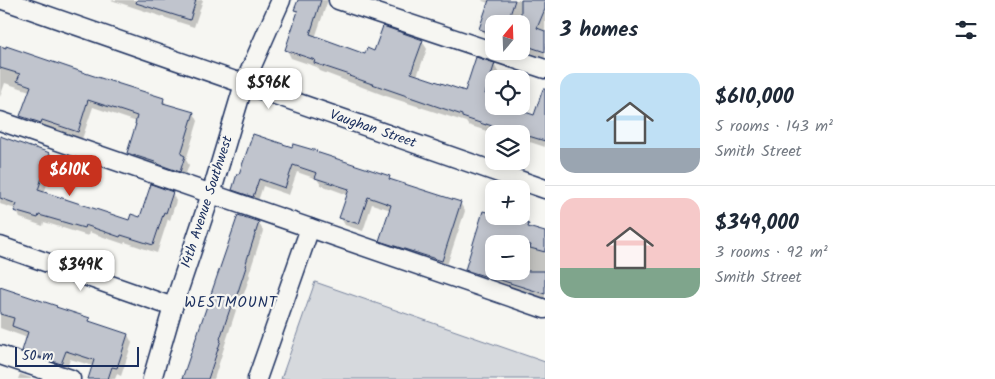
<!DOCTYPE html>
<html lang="en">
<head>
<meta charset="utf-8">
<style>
	body { margin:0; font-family:Kalam,sans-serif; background:#f2f2f3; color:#1f2937; height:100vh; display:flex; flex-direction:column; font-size:19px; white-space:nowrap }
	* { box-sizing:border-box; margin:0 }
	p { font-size:16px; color:#747a83 }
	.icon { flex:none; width:28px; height:28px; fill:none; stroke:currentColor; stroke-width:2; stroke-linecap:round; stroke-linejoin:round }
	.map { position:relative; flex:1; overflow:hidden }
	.drawer { display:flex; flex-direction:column; background:#fff; width:450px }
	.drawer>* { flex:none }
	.needle { width:32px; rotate:19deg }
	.buttons { position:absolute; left:485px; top:15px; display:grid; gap:10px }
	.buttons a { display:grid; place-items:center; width:45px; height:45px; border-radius:10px; background:#fff; box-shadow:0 2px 12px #0003; font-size:25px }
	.scale { position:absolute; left:15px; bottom:12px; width:124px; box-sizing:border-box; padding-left:5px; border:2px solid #1b2f5e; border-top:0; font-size:14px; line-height:18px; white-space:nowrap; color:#1b2f5e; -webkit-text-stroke:4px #f6f6f2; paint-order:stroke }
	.price { position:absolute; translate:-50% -42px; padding:0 11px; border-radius:10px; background:#fff; color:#222; font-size:16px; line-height:32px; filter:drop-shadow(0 1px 2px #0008) }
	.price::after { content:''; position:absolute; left:50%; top:30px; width:15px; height:11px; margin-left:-8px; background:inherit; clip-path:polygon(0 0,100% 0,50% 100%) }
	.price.current { background:#c8321e; color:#fff }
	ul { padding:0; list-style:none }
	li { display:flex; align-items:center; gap:15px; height:125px; padding:0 15px }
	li+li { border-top:1px solid #e0e1e3 }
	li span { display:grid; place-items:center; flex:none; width:140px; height:100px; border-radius:15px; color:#555 }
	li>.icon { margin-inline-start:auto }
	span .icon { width:60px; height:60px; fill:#fffc; stroke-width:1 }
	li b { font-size:21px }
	h2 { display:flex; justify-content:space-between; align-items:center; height:60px; padding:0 15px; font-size:21px }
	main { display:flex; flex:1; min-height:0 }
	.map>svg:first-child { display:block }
	.green { fill:#d6d9dd; stroke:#78849e }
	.shadow { fill:#0003; fill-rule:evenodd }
	.building { fill:#c0c4cd; stroke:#1b2f5e }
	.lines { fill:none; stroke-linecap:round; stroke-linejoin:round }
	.minor-casing { stroke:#1b2f5e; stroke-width:21 }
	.minor { stroke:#f6f6f2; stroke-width:18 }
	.labels { text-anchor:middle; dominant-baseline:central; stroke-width:4.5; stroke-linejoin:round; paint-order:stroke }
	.street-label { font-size:14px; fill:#1b2f5e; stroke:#f6f6f2 }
	.neighbourhood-label { font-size:15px; letter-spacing:1px; fill:#1b2f5e; stroke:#f6f6f2 }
</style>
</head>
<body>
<main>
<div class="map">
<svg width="545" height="379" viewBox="0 0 545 379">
	<rect width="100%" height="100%" fill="#f6f6f2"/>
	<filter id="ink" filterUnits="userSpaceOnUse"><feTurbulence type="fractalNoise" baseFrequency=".02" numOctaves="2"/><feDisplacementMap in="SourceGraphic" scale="10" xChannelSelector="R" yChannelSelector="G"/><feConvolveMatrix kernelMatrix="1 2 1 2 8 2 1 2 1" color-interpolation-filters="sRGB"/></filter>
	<g filter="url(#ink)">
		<!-- green -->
		<polygon class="green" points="315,282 545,362 545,379 281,379"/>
		<!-- shadow -->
		<g class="shadow">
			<polygon points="111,0 203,0 194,27"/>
			<polygon points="299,0 328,0 315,38 366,56 422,41 427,49 417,76 466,92 494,64 498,72 496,79 494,79 494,87 489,101 494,106 535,117 545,88 545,147 530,142 529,144 521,141 521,134 498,134 491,131 490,132 468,125 466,122 386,96 320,71 317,67 291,58 287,50 298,15 295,10"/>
			<polygon points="482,0 545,0 545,58 521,49 521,24 494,24 494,40 486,37 481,29 489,3 483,1"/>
			<polygon points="0,45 90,76 163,99 167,105 194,113 198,121 186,160 189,165 184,179 133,161 129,153 137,122 93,107 82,139 46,127 45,130 26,124 22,116 30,91 5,83 0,97"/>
			<polygon points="253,135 389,178 391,181 460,203 465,211 446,268 385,248 381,241 391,210 372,204 363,231 345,225 341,218 348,195 321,185 317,179 297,172 289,195 263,186 257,204 238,197 233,190 239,176"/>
			<polygon points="0,137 49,154 54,161 44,194 130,222 141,219 172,193 176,201 170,220 168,219 157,253 125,242 124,244 89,232 88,236 44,222 43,226 20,218 16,209 0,204"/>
			<path d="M494,216L528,225L530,229L545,233V300L470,277L466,270ZM494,244H521V271H494Z"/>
			<polygon points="259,223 263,231 249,274 250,276 239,308 237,307 214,379 183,379"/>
			<polygon points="0,288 89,319 91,323 128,335 132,343 121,376 117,374 115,379 89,379 93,366 70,359 66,372 28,359 23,351 28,338 0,328"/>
			<polygon points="20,374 31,378 31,379 18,379"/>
		</g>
		<!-- building -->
		<g class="building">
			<polygon points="137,0 196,0 190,20 136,3"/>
			<polygon points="298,0 321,0 310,34 365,54 367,48 374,51 383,26 423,40 411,73 465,91 476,57 495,63 485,94 488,95 487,98 494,101 494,106 507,106 534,115 543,89 545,89 545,141 525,135 525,136 521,135 521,134 517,134 486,124 486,125 462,117 462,115 349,76 350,75 314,63 315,60 285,50 298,11 294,10"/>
			<polygon points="489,0 515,0 507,24 494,24 494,34 479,29"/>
			<polygon points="521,0 545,0 545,9 537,28 545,31 545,52 521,44"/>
			<polygon points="0,46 6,48 6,46 91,75 164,98 163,103 194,112 181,154 185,156 180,172 158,164 158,163 127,153 136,124 135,124 137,116 125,112 88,100 78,132 42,120 41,123 20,116 31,86 17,81 20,74 0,68"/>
			<polygon points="253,134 292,147 293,144 317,151 316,152 390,176 389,179 461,202 442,261 379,241 391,205 368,197 359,224 339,218 349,189 315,178 317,173 293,165 285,188 259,179 253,197 232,190 237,174 239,174"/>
			<polygon points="0,136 33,148 33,147 50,153 38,190 129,220 131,214 140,217 151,184 173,192 166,213 164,212 153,245 121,235 120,237 85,225 84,228 39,215 38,218 14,211 17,204 0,198"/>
			<polygon points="483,211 494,214 494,216 500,216 529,224 528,227 545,232 545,252 530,248 531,245 494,235 494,271 545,271 545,294 494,278 494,279 465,270"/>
			<polygon points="238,215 259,222 245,266 246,267 235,301 233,300 220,339 221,340 208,379 182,379"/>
			<polygon points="0,287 57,306 56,307 90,318 89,321 128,334 117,368 112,367 108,379 88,379 94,360 66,351 61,364 22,351 28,332 12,326 14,318 0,314"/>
		</g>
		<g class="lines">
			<!-- minor casing -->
			<g class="minor-casing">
				<g id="minor">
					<polyline points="3,0 545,189"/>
					<polyline points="338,0 545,69"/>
					<polyline points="0,121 545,309"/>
					<polyline points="0,246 173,307"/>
					<polyline points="0,355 71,379"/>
					<polyline points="152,379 173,307 211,194 244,84 281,0"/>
					<polyline points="257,379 310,228"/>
				</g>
			</g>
			<!-- minor -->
			<use href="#minor" class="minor"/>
		</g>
	</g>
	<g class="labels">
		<!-- street labels -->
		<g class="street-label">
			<text transform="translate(373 129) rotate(19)">Vaughan Street</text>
			<text transform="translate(207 202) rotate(-72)">14th Avenue Southwest</text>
		</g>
		<!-- neighbourhood labels -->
		<g class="neighbourhood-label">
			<text x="231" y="303">WESTMOUNT</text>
		</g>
	</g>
</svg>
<div class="buttons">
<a><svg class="needle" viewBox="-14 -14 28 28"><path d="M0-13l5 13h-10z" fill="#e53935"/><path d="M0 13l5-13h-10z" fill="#747a83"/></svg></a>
<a><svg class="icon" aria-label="locate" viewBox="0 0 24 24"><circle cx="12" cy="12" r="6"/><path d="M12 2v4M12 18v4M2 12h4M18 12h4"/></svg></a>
<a><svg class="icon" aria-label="layers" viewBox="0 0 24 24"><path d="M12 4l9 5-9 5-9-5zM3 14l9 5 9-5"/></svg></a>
<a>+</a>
<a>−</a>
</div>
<div class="scale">50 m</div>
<b class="price" style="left:269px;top:110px">$596K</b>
<b class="price current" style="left:70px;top:197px">$610K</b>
<b class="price" style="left:81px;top:292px">$349K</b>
</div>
<section class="drawer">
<h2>3 homes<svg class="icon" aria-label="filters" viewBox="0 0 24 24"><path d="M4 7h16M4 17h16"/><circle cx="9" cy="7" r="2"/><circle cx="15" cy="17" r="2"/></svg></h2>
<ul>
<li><span style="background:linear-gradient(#bfe0f5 75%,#9aa5b1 0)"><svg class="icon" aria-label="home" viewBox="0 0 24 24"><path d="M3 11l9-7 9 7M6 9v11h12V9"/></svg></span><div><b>$610,000</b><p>5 rooms · 143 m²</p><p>Smith Street</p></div></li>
<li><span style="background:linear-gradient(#f6c9c9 70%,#7fa58c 0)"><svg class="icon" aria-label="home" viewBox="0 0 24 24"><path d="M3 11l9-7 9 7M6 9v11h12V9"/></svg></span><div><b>$349,000</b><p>3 rooms · 92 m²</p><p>Smith Street</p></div></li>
</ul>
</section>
</main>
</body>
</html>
